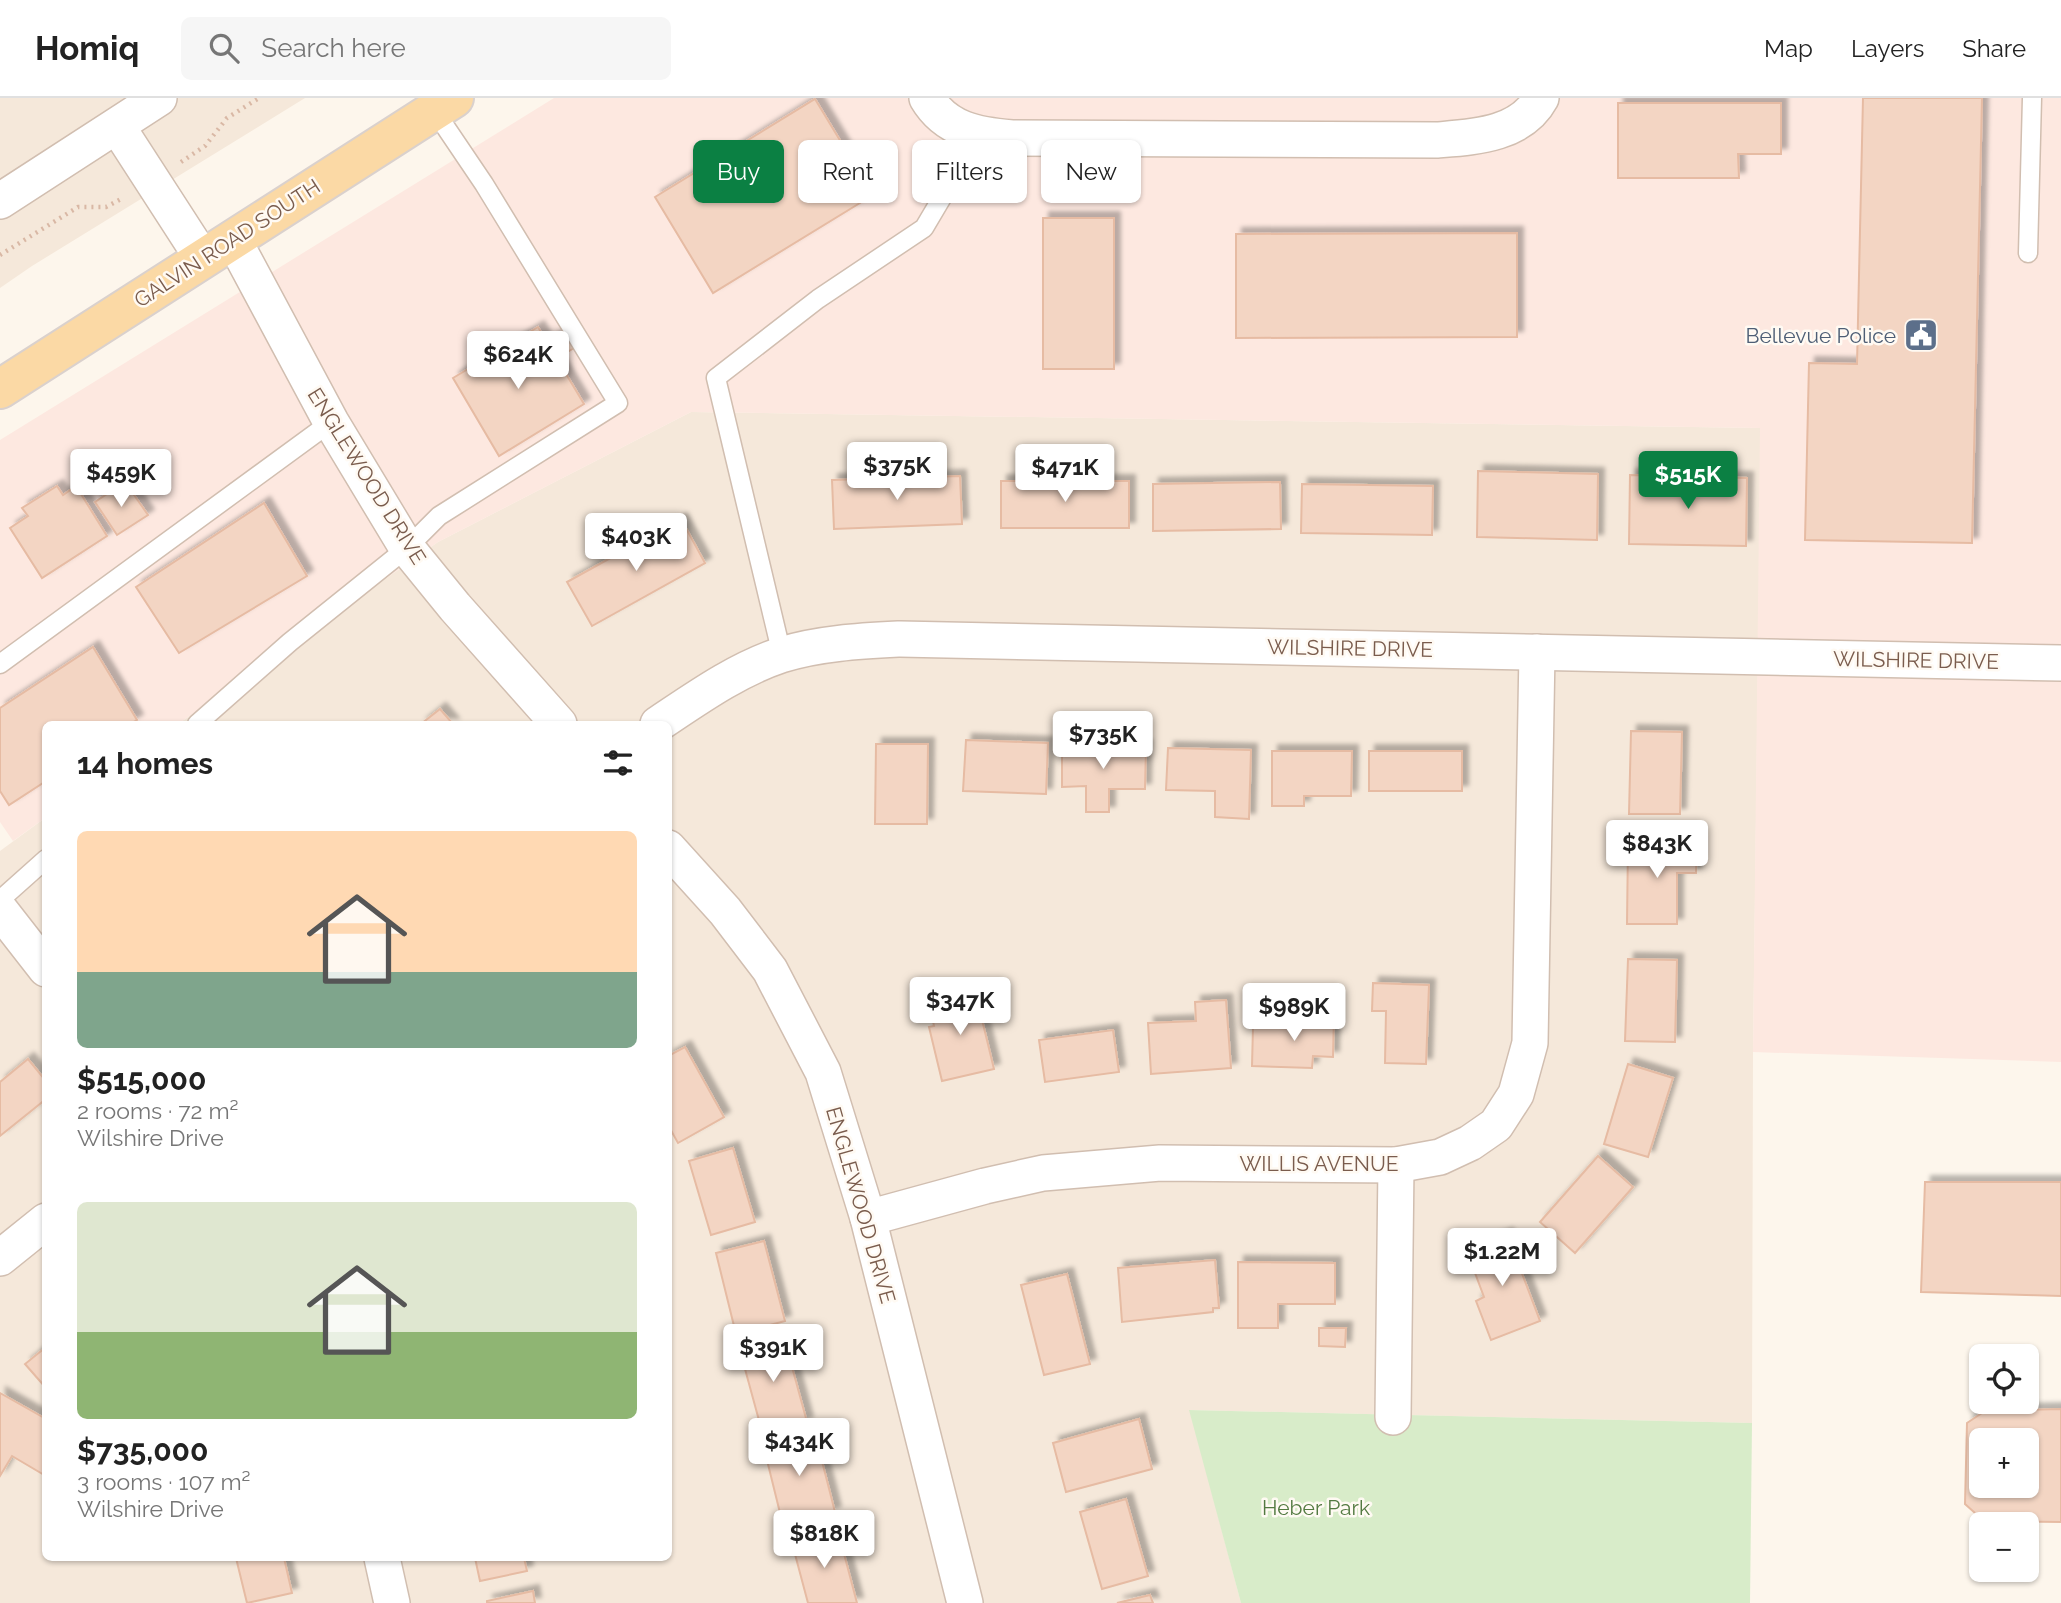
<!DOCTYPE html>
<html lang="en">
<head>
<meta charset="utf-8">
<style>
	body { margin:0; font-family:Raleway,sans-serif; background:#f6f6f6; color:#222; height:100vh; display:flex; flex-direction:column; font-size:26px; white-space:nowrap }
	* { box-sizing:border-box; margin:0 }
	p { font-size:23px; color:#767676 }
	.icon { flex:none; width:38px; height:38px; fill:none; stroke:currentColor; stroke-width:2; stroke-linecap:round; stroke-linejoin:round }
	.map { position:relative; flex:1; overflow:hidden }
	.details { position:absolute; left:42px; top:623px; width:630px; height:840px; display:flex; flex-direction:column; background:#fff; border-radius:10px; box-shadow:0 2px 5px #0004 }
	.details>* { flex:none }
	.banner { position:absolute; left:693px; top:42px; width:665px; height:63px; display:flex; gap:14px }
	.fabs { position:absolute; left:1969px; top:1246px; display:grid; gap:14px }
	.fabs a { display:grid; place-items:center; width:70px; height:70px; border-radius:10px; background:#fff; box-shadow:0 2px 5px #0004; font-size:35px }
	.price { position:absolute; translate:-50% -60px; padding:0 16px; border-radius:7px; background:#fff; color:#222; font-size:23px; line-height:46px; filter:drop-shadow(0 2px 4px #0008) }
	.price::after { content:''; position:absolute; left:50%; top:42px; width:21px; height:16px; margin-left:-10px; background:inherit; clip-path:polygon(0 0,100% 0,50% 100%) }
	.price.on { background:#0b8043; color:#fff }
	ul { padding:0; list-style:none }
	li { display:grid; align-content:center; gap:14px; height:371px; padding:0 35px }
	li span { display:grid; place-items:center; height:217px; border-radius:10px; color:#555 }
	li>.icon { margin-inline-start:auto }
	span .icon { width:126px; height:126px; fill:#fffc; stroke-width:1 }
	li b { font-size:30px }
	h2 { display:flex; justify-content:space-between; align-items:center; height:84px; padding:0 35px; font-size:30px }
	.chip { padding:0 24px; border-radius:10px; background:#fff; box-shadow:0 2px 5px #0004; font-size:24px; line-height:63px }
	.chip.on { background:#0b8043; color:#fff }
	header { display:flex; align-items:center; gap:42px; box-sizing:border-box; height:98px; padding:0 35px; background:#fff; border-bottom:2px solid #e0e0e0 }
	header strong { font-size:33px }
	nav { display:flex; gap:38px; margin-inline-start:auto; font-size:24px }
	.search { width:490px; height:63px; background:#f6f6f6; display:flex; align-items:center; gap:18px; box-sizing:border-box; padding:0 24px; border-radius:10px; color:#767676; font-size:26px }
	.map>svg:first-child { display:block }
	.residential { fill:#f5e8da }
	.commercial { fill:#fde8e0 }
	.green { fill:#d8ecc9 }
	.building { fill:#f3d5c3; stroke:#e6bba3; stroke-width:2; fill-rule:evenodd; filter:url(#shadow) }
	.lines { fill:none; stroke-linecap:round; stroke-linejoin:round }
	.service-casing { stroke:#d1beb0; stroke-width:21 }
	.minor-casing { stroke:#d1beb0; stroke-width:38 }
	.primary-casing { stroke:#dad1cd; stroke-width:42 }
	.path { stroke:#d9b8a5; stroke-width:4.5; stroke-dasharray:2 5; stroke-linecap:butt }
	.service { stroke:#fff; stroke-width:18 }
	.minor { stroke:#fff; stroke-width:35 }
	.primary { stroke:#fbd9a5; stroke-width:38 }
	.labels { text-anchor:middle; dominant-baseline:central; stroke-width:5; stroke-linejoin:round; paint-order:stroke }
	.street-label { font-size:21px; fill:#7a5c4d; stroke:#fffaf3 }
	.service-label { font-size:21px; fill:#4e5e75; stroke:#fffaf3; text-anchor:end }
	.park-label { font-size:21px; fill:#537a41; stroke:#fffaf3 }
</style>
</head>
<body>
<header>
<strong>Homiq</strong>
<div class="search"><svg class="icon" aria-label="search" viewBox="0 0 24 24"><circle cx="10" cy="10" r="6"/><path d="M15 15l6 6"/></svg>Search here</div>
<nav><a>Map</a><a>Layers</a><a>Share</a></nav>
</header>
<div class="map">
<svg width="2061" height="1505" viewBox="0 0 2061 1505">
	<defs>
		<filter id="shadow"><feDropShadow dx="6" dy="-6" stdDeviation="2" flood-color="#0004"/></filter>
	</defs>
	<rect width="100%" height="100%" fill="#fdf6ec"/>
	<!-- residential -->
	<g class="residential">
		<polygon points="0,0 305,0 32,168 0,190"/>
		<polygon points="691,314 1761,330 1753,954 1752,1325 1190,1312 1241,1505 0,1505 0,753 45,720 46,1460 668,1460 668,626 178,626 438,444"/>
	</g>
	<!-- commercial -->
	<polygon class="commercial" points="554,0 2061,0 2061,964 1753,954 1760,330 691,314 438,444 178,626 46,626 45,720 13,743 0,724 0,342"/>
	<!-- green -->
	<polygon class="green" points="1189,1312 1752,1325 1750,1505 1241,1505"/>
	<!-- building -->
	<g class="building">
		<polygon points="1863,0 1982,0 1972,445 1805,442 1809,265 1857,266"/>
		<polygon points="815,1 873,97 713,195 655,99"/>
		<polygon points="1618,5 1781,5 1781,56 1738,56 1739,80 1618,80"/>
		<rect x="1043" y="120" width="71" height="151"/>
		<polygon points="1517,135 1517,239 1236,240 1236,136"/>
		<polygon points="538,229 584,306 499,358 453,280"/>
		<polygon points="566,232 576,249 557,260 547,244"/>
		<polygon points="1478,373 1598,376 1597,442 1477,439"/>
		<polygon points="1630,377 1747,380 1746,448 1629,446"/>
		<polygon points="960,378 962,426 834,431 832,382"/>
		<rect x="1001" y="383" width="128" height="47"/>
		<polygon points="125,384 148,417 117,437 95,404"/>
		<polygon points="1280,384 1281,431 1153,433 1153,386"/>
		<polygon points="1302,386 1433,388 1432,437 1301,435"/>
		<polygon points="57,388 63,397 76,388 107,438 42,480 10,430 28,418 22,410"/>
		<polygon points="264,405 307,478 179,555 136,489"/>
		<polygon points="681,421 705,465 592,528 567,484"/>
		<polygon points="93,549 137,622 130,626 46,626 46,683 9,707 0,693 0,610"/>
		<polygon points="440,611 453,626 421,626"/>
		<polygon points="1631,633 1682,634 1680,716 1629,716"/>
		<polygon points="966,642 1048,645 1046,696 963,693"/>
		<polygon points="876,646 928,646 927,726 875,726"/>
		<polygon points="1062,648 1146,648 1145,691 1109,691 1109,714 1086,714 1086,688 1062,689"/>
		<polygon points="1168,650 1251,652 1249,721 1215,719 1215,693 1166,692"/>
		<polygon points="1272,653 1352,653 1351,698 1304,698 1304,708 1272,708"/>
		<rect x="1369" y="653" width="93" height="40"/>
		<polygon points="1628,745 1697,745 1696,775 1677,775 1677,826 1627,826"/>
		<polygon points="1628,861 1677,862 1675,944 1625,943"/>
		<polygon points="1373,885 1429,887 1426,966 1385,965 1386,913 1372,913"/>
		<polygon points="975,893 994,971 942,983 929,929 934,928 929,904"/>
		<polygon points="1226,902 1231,970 1151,976 1148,925 1196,923 1195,904"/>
		<polygon points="1300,915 1334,916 1333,959 1313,958 1312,970 1252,968 1253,929 1300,930"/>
		<polygon points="1113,932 1119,974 1045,984 1039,942"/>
		<polygon points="685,949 724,1019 678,1045 668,1027 668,958"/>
		<polygon points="28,961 46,983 46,1001 0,1038 0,984"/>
		<polygon points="1628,966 1673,980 1648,1059 1604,1046"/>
		<polygon points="733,1050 755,1124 711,1137 689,1063"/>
		<polygon points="1598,1058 1633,1089 1575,1155 1540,1124"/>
		<polygon points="1925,1084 2061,1084 2061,1198 1921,1194"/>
		<polygon points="1507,1136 1540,1223 1491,1242 1476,1203 1484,1199 1466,1151"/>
		<polygon points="764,1143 785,1223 736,1236 716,1155"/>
		<polygon points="1215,1162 1219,1210 1213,1210 1213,1214 1122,1224 1118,1170"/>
		<polygon points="1238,1164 1335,1165 1335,1206 1278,1206 1278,1230 1238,1230"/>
		<polygon points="1067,1176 1090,1266 1044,1277 1021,1187"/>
		<polygon points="1319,1230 1346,1230 1345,1249 1319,1248"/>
		<polygon points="783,1236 807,1324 763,1337 739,1249"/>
		<polygon points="46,1249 46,1290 25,1266"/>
		<polygon points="0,1295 46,1321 46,1378 12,1358 0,1378"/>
		<path d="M2061,1311V1424L1984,1423L1965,1406L1967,1325L1985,1313ZM1981,1342H2026V1388H1981Z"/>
		<polygon points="1139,1321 1152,1371 1066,1394 1053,1345"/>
		<polygon points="814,1332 835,1414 783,1427 763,1346"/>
		<polygon points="1126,1401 1148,1478 1102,1491 1080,1414"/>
		<polygon points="838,1433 857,1505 808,1505 792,1445"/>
		<polygon points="236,1460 284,1460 292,1495 247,1505"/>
		<polygon points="475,1460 524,1460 527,1473 480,1483"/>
		<polygon points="533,1493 535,1505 487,1505 487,1503"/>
		<polygon points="1150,1497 1153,1505 1117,1505"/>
	</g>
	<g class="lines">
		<!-- service casing -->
		<g class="service-casing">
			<g id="service">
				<polyline points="2028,155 2032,0"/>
				<polyline points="782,557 716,280 818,201 924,130 979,37"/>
				<polyline points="0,566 331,324"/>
				<polyline points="197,626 290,544 407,450 439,418 618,305 484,86 434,12"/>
				<polyline points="0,802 46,761"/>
			</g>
		</g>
		<!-- minor casing -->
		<g class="minor-casing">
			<g id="minor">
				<path d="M927,0C946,32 978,37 1012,40L1437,42C1474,39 1521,37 1541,0"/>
				<polyline points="117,28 203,161"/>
				<polyline points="0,103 159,0"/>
				<polyline points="233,141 331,324 407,450 455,509 559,626"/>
				<path d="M658,626C697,600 736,572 781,557C819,545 861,543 900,541L2061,565"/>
				<polyline points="668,750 725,813 770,872 823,974 868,1120 965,1505"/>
				<polyline points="0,812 46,871"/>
				<polyline points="868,1120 985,1088 1043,1075 1160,1065 1396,1067 1440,1059 1470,1045 1496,1027 1516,996 1530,945 1537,554"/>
				<polyline points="0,1160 46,1123"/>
				<polyline points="1393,1319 1396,1067"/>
				<polyline points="382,1460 392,1505"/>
			</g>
		</g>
		<!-- primary casing -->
		<g class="primary-casing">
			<polyline id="primary" points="0,291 454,0"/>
		</g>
		<!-- path -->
		<g class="path">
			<polyline points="181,64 205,48 227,20 259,0"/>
			<polyline points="0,157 78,109 106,109 123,100"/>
		</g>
		<!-- service -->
		<use href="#service" class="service"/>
		<!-- minor -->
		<use href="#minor" class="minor"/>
		<!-- primary -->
		<use href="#primary" class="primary"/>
	</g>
	<!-- icons -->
	<defs>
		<g id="civic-square" transform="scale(1.75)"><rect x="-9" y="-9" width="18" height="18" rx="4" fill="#5c6f8a" stroke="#fffaf3"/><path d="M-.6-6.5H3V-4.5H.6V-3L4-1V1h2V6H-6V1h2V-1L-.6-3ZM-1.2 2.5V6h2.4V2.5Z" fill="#fff"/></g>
	</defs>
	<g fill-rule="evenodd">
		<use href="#civic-square" x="1921" y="237"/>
	</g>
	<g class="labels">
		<!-- street labels -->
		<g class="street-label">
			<text transform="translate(227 145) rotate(-33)">GALVIN ROAD SOUTH</text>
			<text transform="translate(367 378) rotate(58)">ENGLEWOOD DRIVE</text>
			<text transform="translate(1350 550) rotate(1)">WILSHIRE DRIVE</text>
			<text transform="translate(1916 562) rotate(1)">WILSHIRE DRIVE</text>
			<text x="1319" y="1065">WILLIS AVENUE</text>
			<text transform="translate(861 1107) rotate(74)">ENGLEWOOD DRIVE</text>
		</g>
		<!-- service labels -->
		<g class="service-label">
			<text x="1896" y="237">Bellevue Police</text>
		</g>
		<!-- park labels -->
		<g class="park-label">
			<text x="1316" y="1409">Heber Park</text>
		</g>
	</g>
</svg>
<div class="fabs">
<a><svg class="icon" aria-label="locate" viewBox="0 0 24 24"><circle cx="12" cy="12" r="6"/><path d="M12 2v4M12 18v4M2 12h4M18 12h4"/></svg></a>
<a>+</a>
<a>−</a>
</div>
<b class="price" style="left:518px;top:293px">$624K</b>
<b class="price" style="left:897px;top:404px">$375K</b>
<b class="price" style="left:1065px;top:406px">$471K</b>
<b class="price" style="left:121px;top:411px">$459K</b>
<b class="price on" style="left:1688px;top:413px">$515K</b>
<b class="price" style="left:636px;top:475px">$403K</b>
<b class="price" style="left:1103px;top:673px">$735K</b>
<b class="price" style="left:1657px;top:782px">$843K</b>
<b class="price" style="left:960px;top:939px">$347K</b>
<b class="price" style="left:1294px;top:945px">$989K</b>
<b class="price" style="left:1502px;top:1190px">$1.22M</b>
<b class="price" style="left:773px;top:1286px">$391K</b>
<b class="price" style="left:799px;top:1380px">$434K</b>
<b class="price" style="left:824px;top:1472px">$818K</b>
<div class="banner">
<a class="chip on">Buy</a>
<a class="chip">Rent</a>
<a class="chip">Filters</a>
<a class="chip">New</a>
</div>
<section class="details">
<h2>14 homes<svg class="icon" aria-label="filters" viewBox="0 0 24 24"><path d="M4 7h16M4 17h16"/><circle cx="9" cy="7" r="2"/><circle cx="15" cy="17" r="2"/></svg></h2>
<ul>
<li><span style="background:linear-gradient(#ffd9b3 65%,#7fa58c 0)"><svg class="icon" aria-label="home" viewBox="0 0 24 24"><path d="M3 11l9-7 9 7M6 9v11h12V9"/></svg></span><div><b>$515,000</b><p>2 rooms · 72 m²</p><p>Wilshire Drive</p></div></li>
<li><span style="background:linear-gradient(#dfe7d0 60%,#8fb573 0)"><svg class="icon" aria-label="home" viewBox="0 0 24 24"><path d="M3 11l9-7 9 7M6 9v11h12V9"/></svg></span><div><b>$735,000</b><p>3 rooms · 107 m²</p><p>Wilshire Drive</p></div></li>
</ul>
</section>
</div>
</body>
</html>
